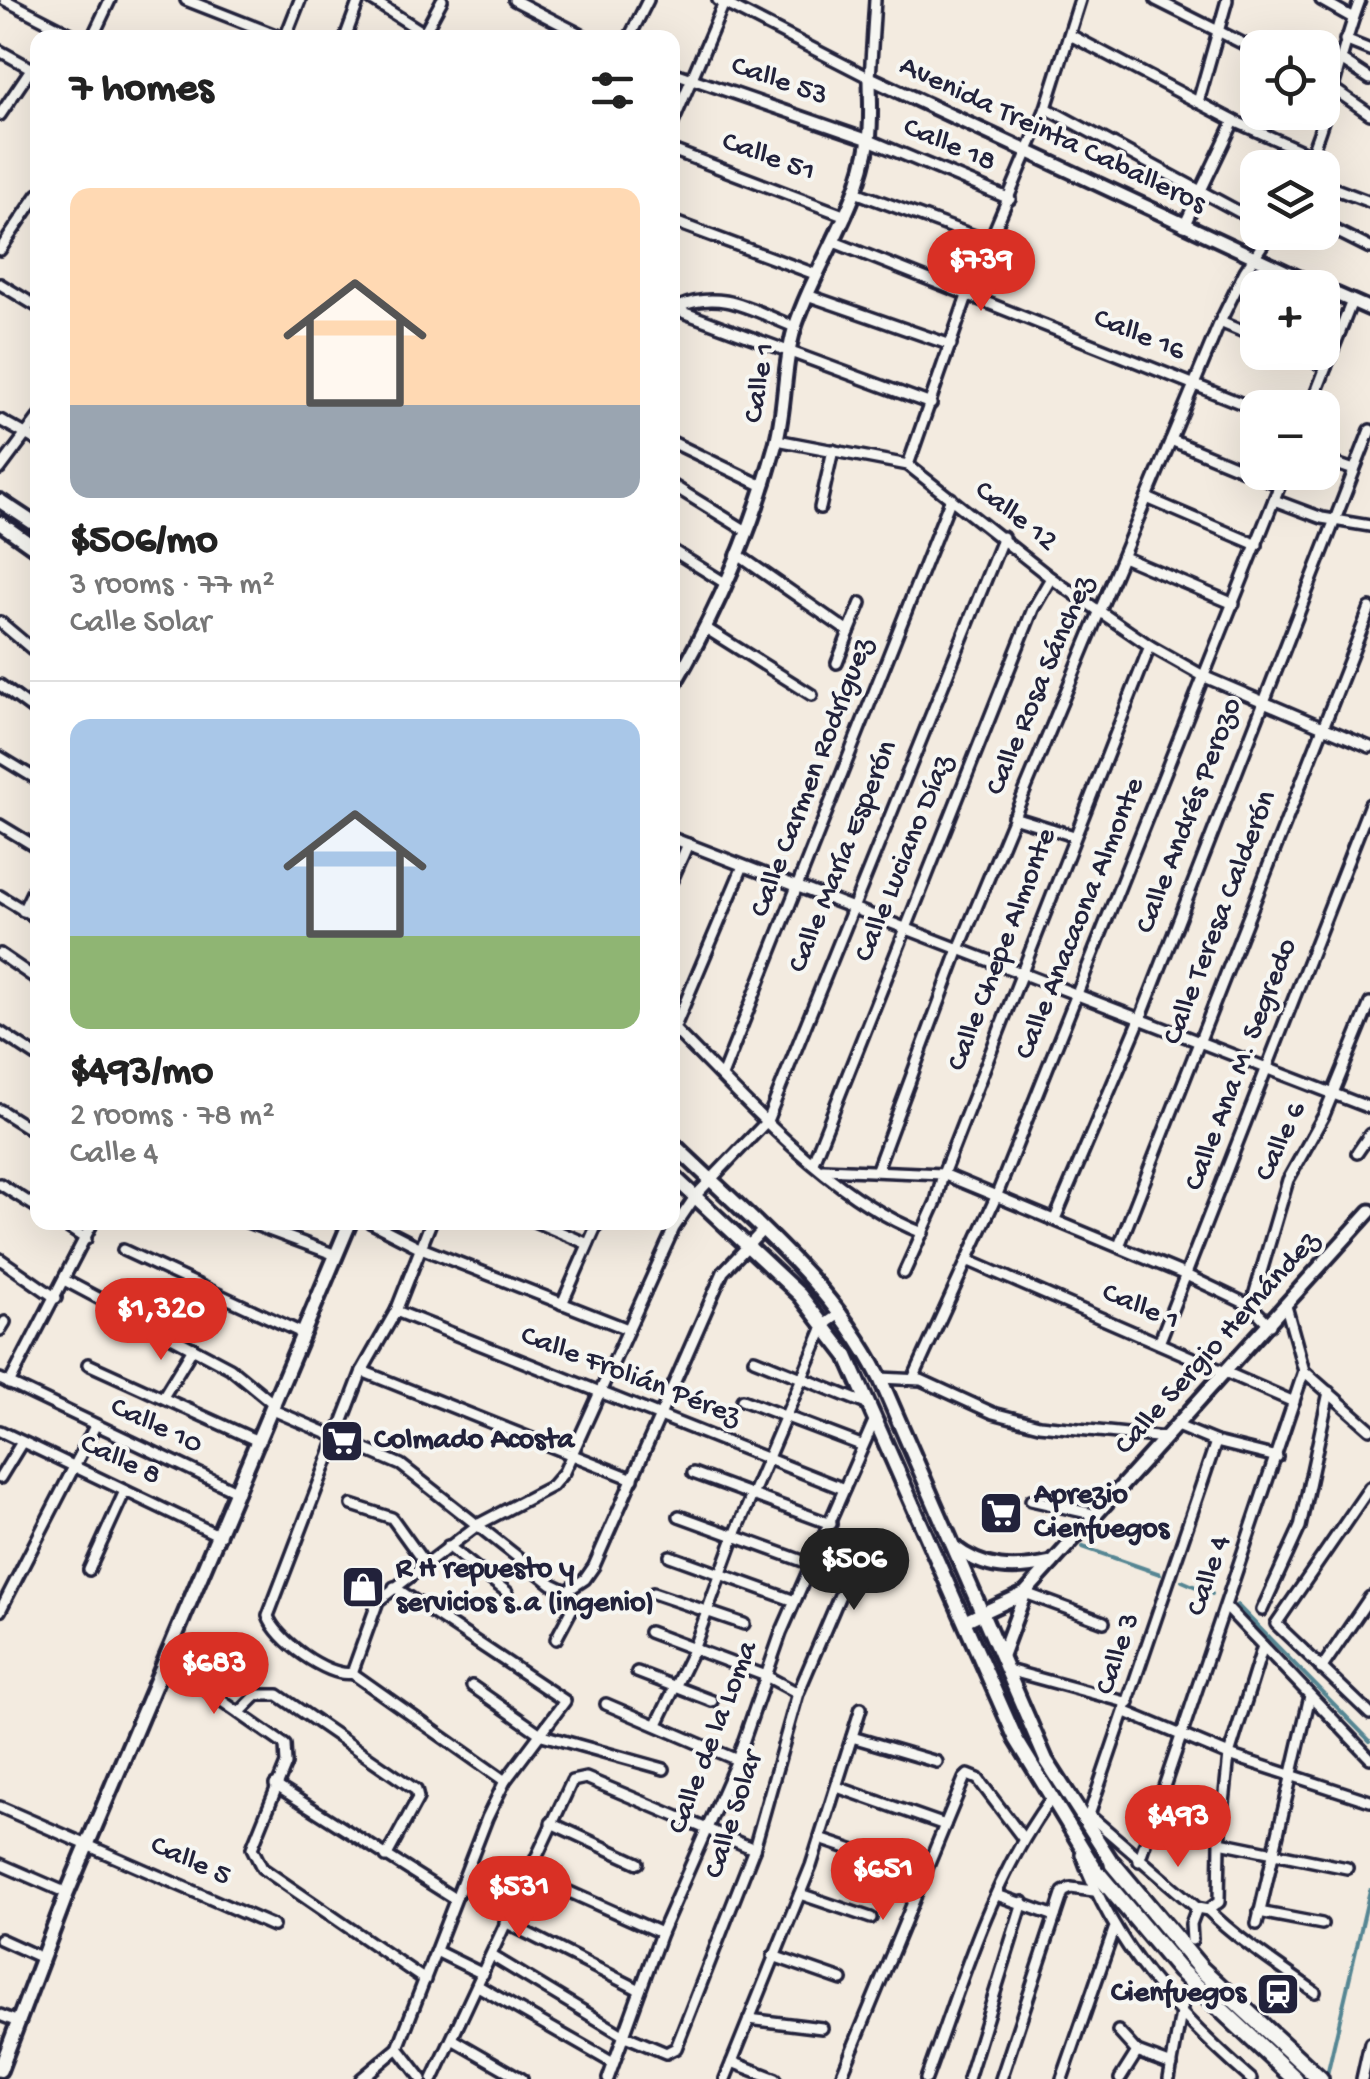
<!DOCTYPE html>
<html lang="en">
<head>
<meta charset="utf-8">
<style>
	body { margin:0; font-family:"Gochi Hand",sans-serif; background:#f6f6f6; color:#222; height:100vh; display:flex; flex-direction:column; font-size:38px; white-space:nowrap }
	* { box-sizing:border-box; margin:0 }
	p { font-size:32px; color:#767676 }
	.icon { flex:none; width:55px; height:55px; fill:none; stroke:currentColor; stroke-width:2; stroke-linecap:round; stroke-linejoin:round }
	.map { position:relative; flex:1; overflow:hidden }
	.panel { position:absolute; left:30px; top:30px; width:650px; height:1200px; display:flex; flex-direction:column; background:#fff; border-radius:20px; box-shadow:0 10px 40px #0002 }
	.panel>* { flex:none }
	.controls { position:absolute; left:1240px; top:30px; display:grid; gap:20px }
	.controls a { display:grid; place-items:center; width:100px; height:100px; border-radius:20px; background:#fff; box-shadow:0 10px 40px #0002; font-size:50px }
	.price { position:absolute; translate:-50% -85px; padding:0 22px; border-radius:35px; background:#d93025; color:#fff; font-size:32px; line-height:65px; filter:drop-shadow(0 2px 5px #0008) }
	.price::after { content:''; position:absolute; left:50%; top:60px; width:30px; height:22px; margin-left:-15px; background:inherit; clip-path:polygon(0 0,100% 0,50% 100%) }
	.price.active { background:#222; color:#fff }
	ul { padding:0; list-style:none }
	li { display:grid; align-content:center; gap:20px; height:530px; padding:0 40px }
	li+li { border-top:2px solid #e0e0e0 }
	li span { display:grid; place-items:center; height:310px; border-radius:20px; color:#555 }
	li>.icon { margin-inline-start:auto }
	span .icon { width:180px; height:180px; fill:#fffc; stroke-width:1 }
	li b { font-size:42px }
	h2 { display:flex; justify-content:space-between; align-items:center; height:120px; padding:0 40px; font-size:42px }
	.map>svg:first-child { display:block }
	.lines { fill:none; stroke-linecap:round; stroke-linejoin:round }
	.stream { stroke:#558693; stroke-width:4 }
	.minor-casing { stroke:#22223b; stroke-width:16 }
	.tertiary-casing { stroke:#22223b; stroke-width:19 }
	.secondary-casing { stroke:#22223b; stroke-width:20 }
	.motorway-casing { stroke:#22223b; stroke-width:22 }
	.minor { stroke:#f6f6f2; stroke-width:9 }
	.tertiary { stroke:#f6f6f2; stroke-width:11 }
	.secondary { stroke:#f6f6f2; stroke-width:12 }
	.motorway { stroke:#f6f6f2; stroke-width:15 }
	.labels { text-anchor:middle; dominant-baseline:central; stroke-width:8; stroke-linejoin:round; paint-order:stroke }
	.street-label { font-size:30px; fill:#22223b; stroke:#f6f6f2 }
	.poi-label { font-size:30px; font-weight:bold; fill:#22223b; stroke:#f6f6f2; text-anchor:start }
</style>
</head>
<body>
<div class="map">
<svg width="1370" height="2079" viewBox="0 0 1370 2079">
	<rect width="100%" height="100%" fill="#f3ebe0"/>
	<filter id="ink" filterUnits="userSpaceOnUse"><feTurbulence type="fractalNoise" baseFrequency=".01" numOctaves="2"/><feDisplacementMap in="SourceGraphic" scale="20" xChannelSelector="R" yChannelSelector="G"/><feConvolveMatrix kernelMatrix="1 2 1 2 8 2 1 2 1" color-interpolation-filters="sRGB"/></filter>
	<g filter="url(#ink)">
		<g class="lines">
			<!-- stream -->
			<g class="stream">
				<polyline points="1083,1547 1160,1574"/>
				<polyline points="1182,1581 1212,1594"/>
				<polyline points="1237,1605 1370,1741"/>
				<polyline points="1326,2079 1370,1890"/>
			</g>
			<!-- minor casing -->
			<g class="minor-casing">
				<g id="minor">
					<polyline points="5,0 79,38"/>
					<polyline points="186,0 283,38"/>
					<polyline points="372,0 432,38"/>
					<polyline points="514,0 588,38"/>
					<polyline points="718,0 870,78 875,0"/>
					<polyline points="1156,0 1258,51"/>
					<polyline points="1321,0 1353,18"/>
					<polyline points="1070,35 1234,121 1311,155"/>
					<polyline points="422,37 442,0"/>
					<polyline points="92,38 110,0"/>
					<polyline points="285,38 300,0"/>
					<polyline points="345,38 359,0"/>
					<polyline points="629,38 648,0"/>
					<polyline points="1345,40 1370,50"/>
					<polyline points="0,51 38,72"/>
					<polyline points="1341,60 1370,79"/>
					<polyline points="672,72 869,140 1010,199"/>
					<polyline points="1322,81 1370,114"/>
					<polyline points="1198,102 1227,0"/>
					<polyline points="1046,108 1258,222"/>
					<polyline points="0,115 31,69"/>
					<polyline points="672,125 724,3"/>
					<polyline points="672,150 846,216"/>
					<path d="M1305,168C1330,113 1339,55 1360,0"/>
					<polyline points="1322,184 1370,202"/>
					<polyline points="855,192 991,242"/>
					<polyline points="672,221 815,274"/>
					<polyline points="1322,224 1370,248"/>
					<polyline points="1184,226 1234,121"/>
					<polyline points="834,242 1258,410"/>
					<polyline points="0,250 38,194"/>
					<polyline points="0,284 38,307"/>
					<polyline points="807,295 951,345"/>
					<polyline points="672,304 685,313 931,404"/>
					<path d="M678,307C722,288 753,311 795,327"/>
					<polyline points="1220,322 1258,338"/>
					<polyline points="1292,352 1326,367"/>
					<polyline points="1310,408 1352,301"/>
					<polyline points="0,420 38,441"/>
					<polyline points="777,440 908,465 1051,578 1150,646 1205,677 1370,747"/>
					<polyline points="1171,440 1280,485"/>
					<polyline points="672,442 761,485"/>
					<polyline points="1322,459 1354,470"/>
					<polyline points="908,465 968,293 1046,108 1080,0"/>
					<polyline points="0,469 38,418"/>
					<polyline points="672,485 745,530"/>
					<polyline points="1147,498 1257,545"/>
					<polyline points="1274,500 1322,518 1370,526"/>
					<polyline points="820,508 833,450"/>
					<polyline points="672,550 725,583"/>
					<polyline points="737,554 849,632 837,663"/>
					<polyline points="1123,557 1234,604"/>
					<polyline points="0,622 38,654"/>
					<polyline points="707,629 812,695"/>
					<polyline points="849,632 861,603"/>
					<polyline points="0,685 38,713"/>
					<polyline points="0,757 38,780"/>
					<polyline points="1013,817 1074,836"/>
					<polyline points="0,825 38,848"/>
					<polyline points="672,838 1370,1108"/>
					<polyline points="672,880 688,844"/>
					<polyline points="0,896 38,919"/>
					<polyline points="23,911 38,880"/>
					<polyline points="0,954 38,980"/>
					<path d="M672,1027C744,1098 828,1197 923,1233"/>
					<polyline points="674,1029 743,866"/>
					<polyline points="0,1032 38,1057"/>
					<polyline points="722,1076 951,498"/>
					<polyline points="0,1110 38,1134"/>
					<polyline points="1357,1153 1370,1134"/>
					<polyline points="813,1162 1033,609 1051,578"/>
					<polyline points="823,1169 943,1174 1186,1275 1251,1306 1270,1325"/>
					<polyline points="877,1169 959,949 1220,322 1245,271 1271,232"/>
					<polyline points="0,1184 38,1208"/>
					<polyline points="1055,1219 1141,1017 1370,430"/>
					<polyline points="60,1222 86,1239"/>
					<polyline points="247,1222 336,1255"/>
					<polyline points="370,1222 421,1248 625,1328"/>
					<path d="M431,1222L396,1311L362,1371L268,1616C275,1639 328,1678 352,1673L505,1781"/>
					<polyline points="536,1222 588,1244"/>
					<polyline points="1119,1246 1370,608"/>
					<polyline points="123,1250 302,1333"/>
					<polyline points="0,1259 56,1298"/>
					<polyline points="967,1260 1294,1402"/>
					<polyline points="904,1273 936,1202 943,1174 1150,646"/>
					<polyline points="66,1281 230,1368 275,1405"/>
					<polyline points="562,1304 598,1222"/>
					<polyline points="1251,1306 1288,1180 1324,1115 1370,1003"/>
					<polyline points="396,1311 844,1489"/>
					<polyline points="0,1330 5,1322"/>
					<polyline points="1159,1343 1370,804"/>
					<polyline points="754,1359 869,1405"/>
					<polyline points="88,1364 260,1442"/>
					<polyline points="362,1371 633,1479"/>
					<polyline points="1304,1371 1370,1429"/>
					<polyline points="880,1378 921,1380 993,1413 1039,1425 1166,1438"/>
					<polyline points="0,1379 238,1492"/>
					<polyline points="913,1379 996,1197 1285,472"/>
					<polyline points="9,1384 93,1222"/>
					<polyline points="163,1397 193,1348"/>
					<polyline points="742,1400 861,1445"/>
					<polyline points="273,1410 401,1465 552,1584 567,1591"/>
					<polyline points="1177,1426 1216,1442 1277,1457"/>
					<polyline points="0,1431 220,1536"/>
					<polyline points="1216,1442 1089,1815 1197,1908 1208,1910 1219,1902 1220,1842 1229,1755 1263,1646"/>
					<polyline points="693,1473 831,1524"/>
					<polyline points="0,1478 22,1442"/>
					<polyline points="1370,1487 1276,1624 1370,1714"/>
					<polyline points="1031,1500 1097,1515"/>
					<polyline points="352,1505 392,1518 425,1564"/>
					<polyline points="679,1516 811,1564"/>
					<polyline points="448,1546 507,1592"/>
					<polyline points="670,1556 795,1601"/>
					<polyline points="89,1570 125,1491"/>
					<polyline points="567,1591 585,1579 594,1566 723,1272 762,1231"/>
					<polyline points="653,1593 744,1624"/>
					<polyline points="1025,1593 1104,1622"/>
					<polyline points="1226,1607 1370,1758"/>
					<polyline points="1262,1610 1300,1527 1329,1392"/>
					<polyline points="0,1611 95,1426"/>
					<polyline points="649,1632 766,1676 798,1693"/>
					<polyline points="556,1639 574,1605 567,1591"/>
					<polyline points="166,1662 285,1745 286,1764 252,1848 262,1868 425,1980"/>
					<polyline points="1321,1669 1370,1597"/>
					<polyline points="1008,1670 1129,1703"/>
					<polyline points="637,1672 712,1701"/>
					<polyline points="352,1673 378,1601 479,1524 552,1486 564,1472 674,1228 697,1194 767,1121 1003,537"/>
					<polyline points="472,1686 542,1735 664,1769"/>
					<polyline points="606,1704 737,1760"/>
					<polyline points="241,1711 257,1695 278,1695 416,1790 418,1798 386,1857"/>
					<polyline points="1126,1712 1229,1755 1370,1801"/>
					<polyline points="657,1724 693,1650 735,1535 825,1324 841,1313"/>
					<polyline points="852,1737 937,1762"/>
					<polyline points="275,1785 455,1899"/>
					<polyline points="837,1787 945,1825"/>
					<polyline points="0,1807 273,1926"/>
					<polyline points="551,1823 638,1863"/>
					<polyline points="820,1839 894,1864"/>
					<polyline points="1220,1842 1347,1868"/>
					<path d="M1081,1854C1114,1947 1177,2015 1251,2079"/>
					<polyline points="1139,1861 1304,1371 1286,1306"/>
					<polyline points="0,1864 67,1893"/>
					<polyline points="527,1873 661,1933"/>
					<polyline points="800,1894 871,1918"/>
					<polyline points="997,1895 1055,1916"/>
					<path d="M1208,1910C1237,1939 1280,1967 1315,1992"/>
					<polyline points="1259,1912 1322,1924"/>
					<polyline points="505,1922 640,1990"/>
					<polyline points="1257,1924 1310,1696"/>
					<polyline points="0,1939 42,1958"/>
					<polyline points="1192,1940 1191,1924 1197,1908"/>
					<polyline points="436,1951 483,1974"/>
					<polyline points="492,1956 623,2035 666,2053 676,2048 754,1849 798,1693 843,1588 842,1572 816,1554"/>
					<polyline points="773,1956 842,1980"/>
					<polyline points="478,1986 613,2063"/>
					<polyline points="0,2015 18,2022"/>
					<polyline points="749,2019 822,2028"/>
					<polyline points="1118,2031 1137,2052"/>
					<polyline points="454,2040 522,2079"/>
					<polyline points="398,2048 422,2079"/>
					<polyline points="732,2062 776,2079"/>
					<polyline points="361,2079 398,2048 487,1818 505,1781 565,1701 394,1587"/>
					<polyline points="433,2079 572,1781 586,1778 754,1849"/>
					<polyline points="608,2079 661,1933 737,1760 781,1633 875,1419"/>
					<polyline points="725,2079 811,1866 861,1708"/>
					<polyline points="840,2079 964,1779 968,1775 978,1779 1022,1837"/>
					<path d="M926,2079C961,1985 990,1881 1050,1800"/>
					<polyline points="968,2079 1023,1902"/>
					<polyline points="1001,2079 1063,1892 1071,1888 1094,1891"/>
					<polyline points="1062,2079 1114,1930"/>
					<polyline points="1120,2079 1137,2052 1172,2065"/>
					<polyline points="1169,2079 1185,1991"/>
					<polyline points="1362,2079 1370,2043"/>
				</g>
			</g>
			<!-- tertiary casing -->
			<g class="tertiary-casing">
				<g id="tertiary">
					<polyline points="1322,288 1370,309"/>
					<path d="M672,688C717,612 753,528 776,443C786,406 783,367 794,330C815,264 859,209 869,139C872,119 870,98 870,78L1321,288"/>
					<path d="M953,1546C985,1571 1014,1571 1052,1563"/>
					<polyline points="965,1621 1025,1593 1370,1211"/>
					<polyline points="1002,1655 1025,1593"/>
				</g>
			</g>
			<!-- secondary casing -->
			<g class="secondary-casing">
				<g id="secondary">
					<polyline points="0,501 38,526"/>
					<polyline points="0,523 38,550"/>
					<path d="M672,1143C747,1216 833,1284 880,1378L1046,1760L1113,1864"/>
					<polyline points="672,1175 800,1295 847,1356 1016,1739 1099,1875"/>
					<polyline points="0,2070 67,1893 350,1222"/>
				</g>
			</g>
			<!-- motorway casing -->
			<g class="motorway-casing">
				<g id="motorway">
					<polyline points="1113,1864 1201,1969 1320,2079"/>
					<polyline points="1099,1875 1179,1970 1295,2079"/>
				</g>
			</g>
			<!-- minor -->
			<use href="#minor" class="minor"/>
			<!-- tertiary -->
			<use href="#tertiary" class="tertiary"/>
			<!-- secondary -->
			<use href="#secondary" class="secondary"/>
			<!-- motorway -->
			<use href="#motorway" class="motorway"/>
		</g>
	</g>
	<!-- icons -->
	<defs>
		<g id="supermarket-square" transform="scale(2.25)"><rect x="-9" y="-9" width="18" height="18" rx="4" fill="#22223b" stroke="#f6f6f2"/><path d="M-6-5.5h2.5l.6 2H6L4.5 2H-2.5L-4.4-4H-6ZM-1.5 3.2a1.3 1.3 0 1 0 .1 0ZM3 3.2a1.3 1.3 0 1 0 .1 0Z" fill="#fff"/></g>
		<g id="shop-square" transform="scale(2.25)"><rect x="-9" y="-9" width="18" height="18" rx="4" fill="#22223b" stroke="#f6f6f2"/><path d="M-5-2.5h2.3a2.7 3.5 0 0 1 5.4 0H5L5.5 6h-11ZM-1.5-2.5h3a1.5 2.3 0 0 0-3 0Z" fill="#fff"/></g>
		<g id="station-square" transform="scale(2.25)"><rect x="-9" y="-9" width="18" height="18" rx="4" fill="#22223b" stroke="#f6f6f2"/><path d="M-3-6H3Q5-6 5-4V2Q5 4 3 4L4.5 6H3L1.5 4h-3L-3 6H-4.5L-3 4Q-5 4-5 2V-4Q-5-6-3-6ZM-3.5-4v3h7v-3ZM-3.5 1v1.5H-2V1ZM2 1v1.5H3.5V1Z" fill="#fff"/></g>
	</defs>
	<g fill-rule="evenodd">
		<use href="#supermarket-square" x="342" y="1441"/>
		<use href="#supermarket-square" x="1001" y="1513"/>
		<use href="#shop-square" x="363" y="1587"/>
		<use href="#station-square" x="1278" y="1994"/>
	</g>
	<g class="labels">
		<!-- street labels -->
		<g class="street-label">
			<text transform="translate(779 82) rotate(19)">Calle 53</text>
			<text transform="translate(1052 136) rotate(25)">Avenida Treinta Caballeros</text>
			<text transform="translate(949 146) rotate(23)">Calle 18</text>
			<text transform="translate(768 158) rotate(20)">Calle 51</text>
			<text transform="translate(1139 336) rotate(22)">Calle 16</text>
			<text transform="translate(761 383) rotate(-81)">Calle 1</text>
			<text transform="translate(1015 517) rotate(38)">Calle 12</text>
			<text transform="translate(1041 686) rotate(-67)">Calle Rosa Sánchez</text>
			<text transform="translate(813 778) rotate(-69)">Calle Carmen Rodríguez</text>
			<text transform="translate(1190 816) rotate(-69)">Calle Andrés Perozo</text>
			<text transform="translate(844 857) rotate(-68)">Calle María Esperón</text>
			<text transform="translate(905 859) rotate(-68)">Calle Luciano Díaz</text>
			<text transform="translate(1221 918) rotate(-69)">Calle Teresa Calderón</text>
			<text transform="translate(1081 919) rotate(-68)">Calle Anacaona Almonte</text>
			<text transform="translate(1003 950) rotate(-69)">Calle Chepe Almonte</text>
			<text transform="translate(1242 1065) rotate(-69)">Calle Ana M. Segredo</text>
			<text transform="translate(1282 1142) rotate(-65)">Calle 6</text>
			<text transform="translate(1140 1308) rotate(23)">Calle 1</text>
			<text transform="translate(1218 1344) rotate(-48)">Calle Sergio Hernández</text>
			<text transform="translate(630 1377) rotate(21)">Calle Frolián Pérez</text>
			<text transform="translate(156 1427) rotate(25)">Calle 10</text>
			<text transform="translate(120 1461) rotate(25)">Calle 8</text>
			<text transform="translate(1210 1576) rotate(-71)">Calle 4</text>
			<text transform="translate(1119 1654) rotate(-71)">Calle 3</text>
			<text transform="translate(714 1738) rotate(-69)">Calle de la Loma</text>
			<text transform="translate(735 1815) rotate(-72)">Calle Solar</text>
			<text transform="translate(190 1862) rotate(24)">Calle 5</text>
		</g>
		<!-- poi labels -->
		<g class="poi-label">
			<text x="374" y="1441">Colmado Acosta</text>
			<text x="1034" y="1496">Aprezio<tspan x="1034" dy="34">Cienfuegos</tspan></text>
			<text x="396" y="1570">R H repuesto y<tspan x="396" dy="34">servicios s.a (ingenio)</tspan></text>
			<text x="1246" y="1994" text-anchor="end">Cienfuegos</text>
		</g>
	</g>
</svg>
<div class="controls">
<a><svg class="icon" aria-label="locate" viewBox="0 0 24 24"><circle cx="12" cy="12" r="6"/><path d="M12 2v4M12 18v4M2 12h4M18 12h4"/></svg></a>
<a><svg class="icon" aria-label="layers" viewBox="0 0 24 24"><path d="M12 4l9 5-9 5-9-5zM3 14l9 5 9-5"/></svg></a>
<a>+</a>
<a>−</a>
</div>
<b class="price" style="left:981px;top:314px">$739</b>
<b class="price" style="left:161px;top:1363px">$1,320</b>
<b class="price active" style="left:854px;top:1613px">$506</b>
<b class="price" style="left:214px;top:1717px">$683</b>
<b class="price" style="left:1178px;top:1870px">$493</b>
<b class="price" style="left:883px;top:1923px">$651</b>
<b class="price" style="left:519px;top:1941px">$531</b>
<section class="panel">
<h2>7 homes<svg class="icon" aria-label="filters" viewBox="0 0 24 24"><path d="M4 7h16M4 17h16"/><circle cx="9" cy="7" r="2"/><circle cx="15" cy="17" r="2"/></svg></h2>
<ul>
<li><span style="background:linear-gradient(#ffd9b3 70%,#9aa5b1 0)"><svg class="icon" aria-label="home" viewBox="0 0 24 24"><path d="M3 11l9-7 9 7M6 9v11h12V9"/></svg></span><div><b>$506/mo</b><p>3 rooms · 77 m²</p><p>Calle Solar</p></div></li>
<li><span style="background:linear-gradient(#a9c7e8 70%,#8fb573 0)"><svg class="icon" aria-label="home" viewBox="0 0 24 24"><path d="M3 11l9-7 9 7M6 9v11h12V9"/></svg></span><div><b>$493/mo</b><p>2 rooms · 78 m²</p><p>Calle 4</p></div></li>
</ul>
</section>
</div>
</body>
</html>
